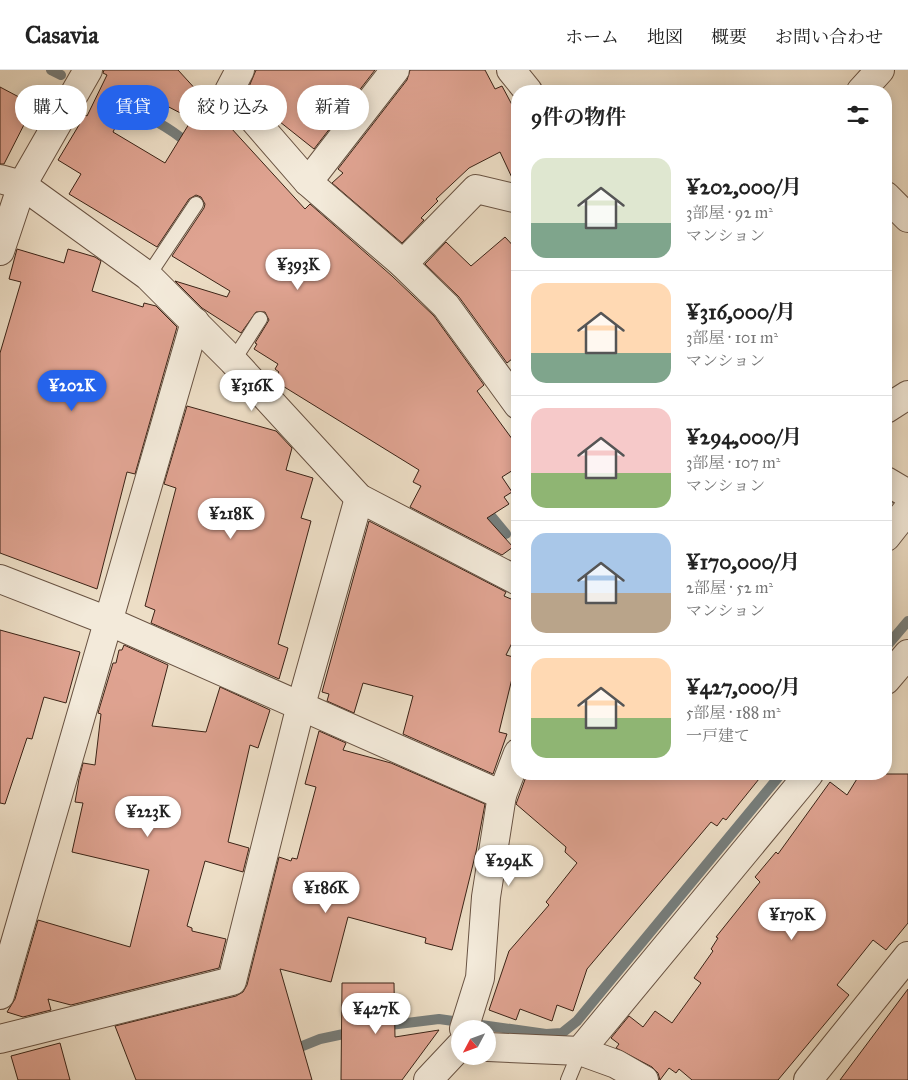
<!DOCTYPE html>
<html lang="ja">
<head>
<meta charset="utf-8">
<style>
	body { margin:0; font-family:"IM FELL Great Primer","Noto Serif JP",serif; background:#f2f2f2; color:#222; height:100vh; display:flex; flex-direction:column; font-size:19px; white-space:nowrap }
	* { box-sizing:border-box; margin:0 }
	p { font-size:16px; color:#767676 }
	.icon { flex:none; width:28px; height:28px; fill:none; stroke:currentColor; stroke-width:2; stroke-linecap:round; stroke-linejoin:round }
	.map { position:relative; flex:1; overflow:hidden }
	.panel { position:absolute; left:511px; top:15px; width:381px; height:695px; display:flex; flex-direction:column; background:#fff; border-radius:20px; box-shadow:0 2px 12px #0003 }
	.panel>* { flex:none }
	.top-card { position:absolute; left:15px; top:15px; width:421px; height:45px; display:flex; gap:10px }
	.needle { width:32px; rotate:229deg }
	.fabs { position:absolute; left:451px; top:950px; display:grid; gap:10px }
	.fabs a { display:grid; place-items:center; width:45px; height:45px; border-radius:50%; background:#fff; box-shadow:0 2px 12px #0003; font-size:25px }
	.price { position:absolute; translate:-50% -42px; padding:0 11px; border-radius:18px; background:#fff; color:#222; font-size:16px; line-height:32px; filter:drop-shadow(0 1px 2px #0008) }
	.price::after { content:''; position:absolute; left:50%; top:30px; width:15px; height:11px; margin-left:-8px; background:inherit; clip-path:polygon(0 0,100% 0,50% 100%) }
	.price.active { background:#2563eb; color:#fff }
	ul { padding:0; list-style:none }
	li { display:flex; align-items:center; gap:15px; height:125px; padding:0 20px }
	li+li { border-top:1px solid #e0e0e0 }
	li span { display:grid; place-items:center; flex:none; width:140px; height:100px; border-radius:15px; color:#555 }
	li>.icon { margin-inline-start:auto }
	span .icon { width:60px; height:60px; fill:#fffc; stroke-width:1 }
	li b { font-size:21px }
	h2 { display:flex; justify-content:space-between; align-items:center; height:60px; padding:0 20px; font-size:21px }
	.pill { padding:0 18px; border-radius:22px; background:#fff; box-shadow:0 2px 12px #0003; font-size:18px; line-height:45px }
	.pill.active { background:#2563eb; color:#fff }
	header { display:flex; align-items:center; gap:30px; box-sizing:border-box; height:70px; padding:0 25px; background:#fff; border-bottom:1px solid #e0e0e0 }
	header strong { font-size:24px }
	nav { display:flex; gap:28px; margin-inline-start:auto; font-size:18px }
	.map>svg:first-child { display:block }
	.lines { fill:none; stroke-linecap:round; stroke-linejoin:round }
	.stream { stroke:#767d7b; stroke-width:10 }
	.building { fill:#dfa391; stroke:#3b2316; fill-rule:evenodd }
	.service-casing { stroke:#685242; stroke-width:16 }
	.minor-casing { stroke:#685242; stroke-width:30 }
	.service { stroke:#f3eada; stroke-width:14 }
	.minor { stroke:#f3eada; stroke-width:28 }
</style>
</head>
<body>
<header>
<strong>Casavia</strong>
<nav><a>ホーム</a><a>地図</a><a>概要</a><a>お問い合わせ</a></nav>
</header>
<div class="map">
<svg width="908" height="1010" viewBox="0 0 908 1010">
	<rect width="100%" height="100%" fill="#eddec6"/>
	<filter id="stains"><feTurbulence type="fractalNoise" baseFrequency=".004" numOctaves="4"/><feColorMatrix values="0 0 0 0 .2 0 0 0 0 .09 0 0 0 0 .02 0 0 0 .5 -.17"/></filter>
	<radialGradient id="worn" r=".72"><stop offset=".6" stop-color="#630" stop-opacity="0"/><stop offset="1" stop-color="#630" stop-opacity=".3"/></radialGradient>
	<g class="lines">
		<!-- stream -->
		<g class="stream">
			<polyline points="51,0 61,5"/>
			<path d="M114,33C143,43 167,55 190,75"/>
			<polyline points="886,428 889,430"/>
			<polyline points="482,435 506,464"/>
			<polyline points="886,577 908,551"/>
			<polyline points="382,956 439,949 546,964 562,963 577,951 781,704"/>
			<polyline points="290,981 320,969 353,962"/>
		</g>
	</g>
	<!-- building -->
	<g class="building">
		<path d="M104,0H178L305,139L310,134L392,206L434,246L484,315L477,321L518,377V397L502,407L512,422L504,427L509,434L487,448L513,477L502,485L410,437L421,416L413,412L419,400L273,310L279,302L275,299L278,294L254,279L257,274L255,273L269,250L265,242H256L241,263L202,238L175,211L227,227L230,221L172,186L204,138L205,134L201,127L196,125L189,129L157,177L69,124L81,104L58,90L85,45L87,46L107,5L103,3ZM134,19L192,49L165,93L113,62Z"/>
		<polygon points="256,0 375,0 314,79 270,44 248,19"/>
		<polygon points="410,0 485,0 495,19 502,16 518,46 518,113 514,112 500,82 469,98 436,129 438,131 421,148 424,150 402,173 332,113 343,103 338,99 407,10"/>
		<polygon points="0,17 34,35 4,94 0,94"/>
		<polygon points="505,167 518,181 518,284 507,293 459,227 425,194 446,172 471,196"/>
		<polygon points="17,179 64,193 68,179 95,187 101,191 92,221 143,237 144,233 156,236 177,257 135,404 127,402 97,519 0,483 0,283 21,212 9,209"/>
		<polygon points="187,336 276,361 292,378 286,400 313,408 301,448 311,451 278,574 288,578 279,609 151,553 155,540 145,536 176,418 164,414"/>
		<polygon points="369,451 506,522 504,526 518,532 518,561 506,585 517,588 499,662 507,664 493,704 403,664 413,626 363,613 354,643 327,631 329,624 322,622"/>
		<polygon points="0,560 80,582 66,633 44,627 32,669 27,668 5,734 0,733"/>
		<polygon points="124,575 168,595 152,656 206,662 220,617 270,640 258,678 250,675 228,772 249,778 243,802 205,791 187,856 192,858 192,861 226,869 219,898 71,935 48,929 51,940 23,947 7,942 15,929 38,850 130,877 149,800 72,782 83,733 75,732 79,709 83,693 95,695 101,644 98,643 113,593 116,593 119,580 122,580"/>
		<polygon points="319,661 346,673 343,680 391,693 485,734 476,782 452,880 425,873 426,868 348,847 331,912 280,899 312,1010 136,1010 115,956 236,926 243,922 247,915 279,787 291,791 292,788 297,789 316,717 305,714"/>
		<polygon points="527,704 763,704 726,750 723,748 717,756 711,752 587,899 573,941 557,935 552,951 520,939 516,950 489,940 509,881 549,835 546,832 577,793 565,782 566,777 516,734"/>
		<polygon points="860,704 908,704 908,853 886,880 873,870 837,915 849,925 778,1010 692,1010 679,999 676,1003 669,998 660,1010 658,1003 652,997 616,978 619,974 611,968 629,946 643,957 655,941 672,953 701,913 694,908 713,881 711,879 718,868 716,867 760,812 755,807 776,782 778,784 830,712 847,725"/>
		<polygon points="342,913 394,913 395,967 439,960 402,1010 341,1010"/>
		<polygon points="908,919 908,1010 840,1010"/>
		<polygon points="60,973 70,1010 18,1010 11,986"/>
	</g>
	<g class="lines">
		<!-- service casing -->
		<g class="service-casing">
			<g id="service">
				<polyline points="148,206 196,134"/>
				<polyline points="233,291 260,249"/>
				<polyline points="568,1010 580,981"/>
			</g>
		</g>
		<!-- minor casing -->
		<g class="minor-casing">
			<g id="minor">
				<polyline points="240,0 229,21 308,112 403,194 446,236 518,335"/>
				<polyline points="511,0 528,21"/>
				<polyline points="861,21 880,0"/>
				<polyline points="0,109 22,115 148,206 233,291 359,428 518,511"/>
				<polyline points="308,112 395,0"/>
				<polyline points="886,126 908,148"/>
				<polyline points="0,181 22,115 88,0"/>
				<polyline points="403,194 476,119 518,129"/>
				<polyline points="886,339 908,325"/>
				<polyline points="886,411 908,424"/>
				<polyline points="886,467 908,439"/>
				<polyline points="0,509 108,551 502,725"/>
				<polyline points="886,610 908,584"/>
				<polyline points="0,925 195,252"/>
				<polyline points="464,959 480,908 486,827 502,725 518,683"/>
				<polyline points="0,969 232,911 301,635 359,428"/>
				<polyline points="488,977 580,981 809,704"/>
				<polyline points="580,981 616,994 644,1010"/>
				<polyline points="428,1010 460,976"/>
				<polyline points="808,1010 908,886"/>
			</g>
		</g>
		<!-- service -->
		<use href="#service" class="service"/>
		<!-- minor -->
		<use href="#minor" class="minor"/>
	</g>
	<rect width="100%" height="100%" filter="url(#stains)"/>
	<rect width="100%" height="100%" fill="url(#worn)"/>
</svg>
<div class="fabs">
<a><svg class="needle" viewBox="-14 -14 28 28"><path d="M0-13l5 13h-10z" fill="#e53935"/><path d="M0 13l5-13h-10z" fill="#767676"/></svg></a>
</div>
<b class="price" style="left:298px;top:221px">¥393K</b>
<b class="price active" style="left:72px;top:342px">¥202K</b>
<b class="price" style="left:252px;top:342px">¥316K</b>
<b class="price" style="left:231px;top:470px">¥218K</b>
<b class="price" style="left:148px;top:768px">¥223K</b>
<b class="price" style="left:509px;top:817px">¥294K</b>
<b class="price" style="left:326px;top:844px">¥186K</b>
<b class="price" style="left:792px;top:871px">¥170K</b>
<b class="price" style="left:376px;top:965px">¥427K</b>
<div class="top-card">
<a class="pill">購入</a>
<a class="pill active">賃貸</a>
<a class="pill">絞り込み</a>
<a class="pill">新着</a>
</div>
<section class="panel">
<h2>9件の物件<svg class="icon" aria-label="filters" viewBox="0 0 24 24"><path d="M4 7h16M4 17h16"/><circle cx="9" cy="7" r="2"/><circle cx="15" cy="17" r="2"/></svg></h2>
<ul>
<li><span style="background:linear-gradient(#dfe7d0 65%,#7fa58c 0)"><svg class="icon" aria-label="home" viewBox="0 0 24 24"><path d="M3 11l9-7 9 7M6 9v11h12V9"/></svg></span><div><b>¥202,000/月</b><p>3部屋 · 92 m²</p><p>マンション</p></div></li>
<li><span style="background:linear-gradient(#ffd9b3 70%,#7fa58c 0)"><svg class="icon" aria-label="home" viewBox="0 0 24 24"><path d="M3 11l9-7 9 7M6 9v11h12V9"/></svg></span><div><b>¥316,000/月</b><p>3部屋 · 101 m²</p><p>マンション</p></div></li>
<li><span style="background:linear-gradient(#f6c9c9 65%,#8fb573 0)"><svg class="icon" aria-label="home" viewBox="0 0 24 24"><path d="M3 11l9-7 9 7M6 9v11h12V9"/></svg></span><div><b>¥294,000/月</b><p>3部屋 · 107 m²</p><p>マンション</p></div></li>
<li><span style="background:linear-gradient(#a9c7e8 60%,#b9a48a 0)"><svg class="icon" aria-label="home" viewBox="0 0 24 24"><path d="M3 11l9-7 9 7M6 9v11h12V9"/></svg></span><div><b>¥170,000/月</b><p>2部屋 · 52 m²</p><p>マンション</p></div></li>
<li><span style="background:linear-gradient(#ffd9b3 60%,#8fb573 0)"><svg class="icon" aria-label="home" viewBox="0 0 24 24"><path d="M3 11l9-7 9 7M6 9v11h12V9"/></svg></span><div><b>¥427,000/月</b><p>5部屋 · 188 m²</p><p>一戸建て</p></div></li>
</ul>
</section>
</div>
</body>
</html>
